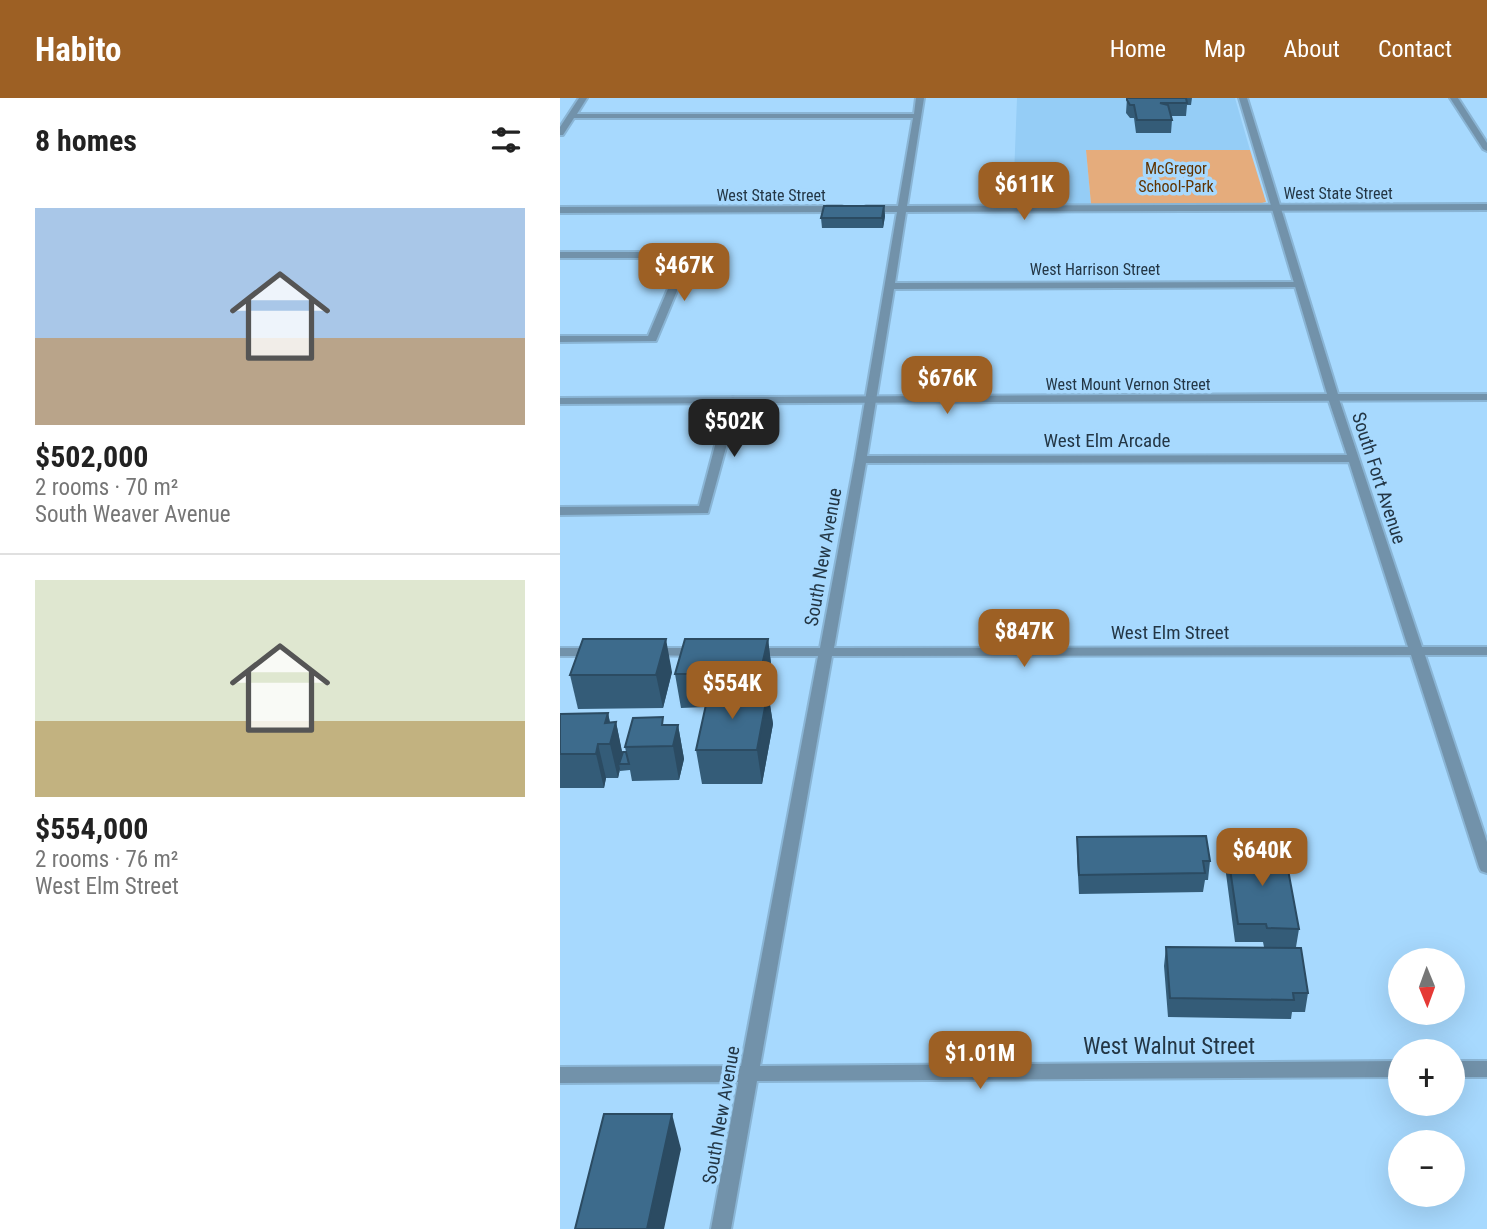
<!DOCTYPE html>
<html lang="en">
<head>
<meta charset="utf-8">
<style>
	body { margin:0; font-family:"Roboto Condensed",sans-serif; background:#f6f6f6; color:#222; height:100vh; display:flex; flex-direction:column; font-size:26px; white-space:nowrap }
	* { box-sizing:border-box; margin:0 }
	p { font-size:23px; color:#767676 }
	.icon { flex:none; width:38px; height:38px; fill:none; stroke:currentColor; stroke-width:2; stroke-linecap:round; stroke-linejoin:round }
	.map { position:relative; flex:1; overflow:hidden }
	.sheet { display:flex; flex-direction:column; background:#fff; width:560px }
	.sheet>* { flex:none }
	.needle { width:46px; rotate:179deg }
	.tools { position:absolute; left:828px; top:850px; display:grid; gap:14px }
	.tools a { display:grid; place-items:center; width:77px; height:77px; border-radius:50%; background:#fff; box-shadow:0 7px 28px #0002; font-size:35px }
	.price { position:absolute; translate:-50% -60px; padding:0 16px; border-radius:14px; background:#9d6024; color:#fff; font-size:23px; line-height:46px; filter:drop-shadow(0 2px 4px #0008) }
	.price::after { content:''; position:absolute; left:50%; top:42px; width:21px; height:16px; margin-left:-10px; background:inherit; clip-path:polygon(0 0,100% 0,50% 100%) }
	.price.on { background:#222; color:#fff }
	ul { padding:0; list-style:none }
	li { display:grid; align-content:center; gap:14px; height:371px; padding:0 35px }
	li+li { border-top:2px solid #e0e0e0 }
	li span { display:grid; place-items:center; height:217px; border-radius:0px; color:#555 }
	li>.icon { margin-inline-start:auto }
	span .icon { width:126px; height:126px; fill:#fffc; stroke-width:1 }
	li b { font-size:30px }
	h2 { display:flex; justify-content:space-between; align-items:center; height:84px; padding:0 35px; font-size:30px }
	header { display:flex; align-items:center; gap:42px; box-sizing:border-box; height:98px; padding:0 35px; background:#9d6024; color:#fff }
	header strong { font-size:33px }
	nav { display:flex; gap:38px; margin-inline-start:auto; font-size:24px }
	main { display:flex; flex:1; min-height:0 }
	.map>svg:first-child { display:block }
	.built { fill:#95cdf6 }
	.green { fill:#e5ac7c }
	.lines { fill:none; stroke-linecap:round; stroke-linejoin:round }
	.minor-casing { stroke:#8ab5d5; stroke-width:4 }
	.tertiary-casing { stroke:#8ab5d5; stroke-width:4 }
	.minor { fill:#7292aa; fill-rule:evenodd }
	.tertiary { fill:#7292aa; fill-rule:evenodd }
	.wall { fill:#345c78 }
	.shaded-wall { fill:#2b4b62 }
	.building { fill:#3d6b8c; stroke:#2b4b62; stroke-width:2 }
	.labels { text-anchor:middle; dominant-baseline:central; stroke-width:7; stroke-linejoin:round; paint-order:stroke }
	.far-park-label { font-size:16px; fill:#603300; stroke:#a7d9fe }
	.far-street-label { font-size:16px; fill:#233645; stroke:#a7d9fe }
	.street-label { font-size:19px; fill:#233645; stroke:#a7d9fe }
	.near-street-label { font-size:23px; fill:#233645; stroke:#a7d9fe }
</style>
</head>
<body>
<header>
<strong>Habito</strong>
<nav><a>Home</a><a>Map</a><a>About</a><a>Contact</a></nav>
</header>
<main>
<section class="sheet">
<h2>8 homes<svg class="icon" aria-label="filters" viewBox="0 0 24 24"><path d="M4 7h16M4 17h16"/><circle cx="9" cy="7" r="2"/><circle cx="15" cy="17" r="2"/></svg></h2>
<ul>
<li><span style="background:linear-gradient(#a9c7e8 60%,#b9a48a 0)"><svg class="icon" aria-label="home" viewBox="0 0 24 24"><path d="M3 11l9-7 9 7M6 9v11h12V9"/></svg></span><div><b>$502,000</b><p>2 rooms · 70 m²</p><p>South Weaver Avenue</p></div></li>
<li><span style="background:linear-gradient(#dfe7d0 65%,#c2b280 0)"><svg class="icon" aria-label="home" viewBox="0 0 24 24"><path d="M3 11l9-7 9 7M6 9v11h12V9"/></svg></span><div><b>$554,000</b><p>2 rooms · 76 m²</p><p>West Elm Street</p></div></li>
</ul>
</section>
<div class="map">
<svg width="927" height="1131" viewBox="0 0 927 1131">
	<rect width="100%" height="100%" fill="#a7d9fe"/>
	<!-- built -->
	<polygon class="built" points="457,0 675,0 690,52 526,52 531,106 485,107 484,79 454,78"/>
	<!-- green -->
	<polygon class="green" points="526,52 690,52 706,104 698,106 531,106"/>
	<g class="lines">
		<!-- minor casing -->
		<g class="minor-casing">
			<g id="minor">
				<path d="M19,0H27L17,16H354L356,0H364L347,108L927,106V112L346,114L335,185L742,184V188L739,189L334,191L307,358L787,357L768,300L774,297L778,298L862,549H927V557H865L927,744V775L921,773L919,769L851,557L272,558L200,968L840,963V979L197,983L171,1131H151L178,984L0,985V969L181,968L258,558H190L183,554L190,550H260L295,362L337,114H306L302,111L306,108H338L353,20H14L3,37H0V29ZM789,364L848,549L274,550L306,365Z"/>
				<polygon points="890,0 898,0 927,45 927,53 923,51"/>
				<polygon points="0,109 282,108 286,111 282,114 0,115"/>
				<polygon points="0,154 127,154 132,157 96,243 0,244 0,238 88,238 121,160 0,160"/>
				<polygon points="173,299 179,302 148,415 0,417 0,409 139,408 167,302"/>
				<polygon points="0,550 37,550 44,554 37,558 0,558"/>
				<polygon points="89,550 139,550 146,554 139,558 84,557 82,554 84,551"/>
				<rect x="892" y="963" width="35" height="16"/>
			</g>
		</g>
		<!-- tertiary casing -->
		<g class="tertiary-casing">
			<polygon id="tertiary" points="679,0 687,0 778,296 927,296 927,302 0,306 0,300 767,296"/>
		</g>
		<!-- minor -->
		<use href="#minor" class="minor"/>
		<!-- tertiary -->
		<use href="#tertiary" class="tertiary"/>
	</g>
	<!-- wall -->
	<g class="wall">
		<polygon points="563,0 656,0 632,0 631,7 627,7 626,18 611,18 612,22 611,35 576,35 574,20 570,20 566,15 567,0"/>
		<polygon points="324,108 325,118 323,130 262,130 261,120"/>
		<polygon points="208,541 212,574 208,594 213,626 202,686 142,686 136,652 146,609 121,610 115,576"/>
		<polygon points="112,574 103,610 18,611 10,577"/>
		<polygon points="48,615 50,624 56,624 62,655 66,654 65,649 105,627 118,627 124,661 119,682 72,683 70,672 60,673 60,671 58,680 46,680 44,690 0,690 0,616"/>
		<polygon points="517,739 650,763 648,782 645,782 643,794 519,796 517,758"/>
		<polygon points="667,750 739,831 736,849 704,849 703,844 675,844 665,768"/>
		<polygon points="606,849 748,895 745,914 732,914 731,921 608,919 604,868"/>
	</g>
	<!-- shaded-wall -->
	<g class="shaded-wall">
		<polygon points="324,108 325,118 323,130 322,120"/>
		<polygon points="106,541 112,574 103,610 96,577"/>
		<polygon points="208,541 212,574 208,594 213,626 202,686 197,652 205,609 200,576"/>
		<polygon points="48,615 52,637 56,624 63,658 59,666 60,671 58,680 45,625"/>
		<polygon points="118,627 124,661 119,682 113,648"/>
		<polygon points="38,646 46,680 44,690 36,656"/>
		<polygon points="112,1016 121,1051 104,1131 87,1131"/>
	</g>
	<!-- building -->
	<g class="building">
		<polygon points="567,0 626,0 627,5 600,5 608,7 612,22 577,22 574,7 570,7 567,2"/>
		<polygon points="264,108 324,108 322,120 261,120"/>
		<polygon points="23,541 106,541 96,577 10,577"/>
		<polygon points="125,541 208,541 200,576 115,576"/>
		<polygon points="149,593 208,593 197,652 136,652"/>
		<polygon points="48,615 45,625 56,624 50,646 38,646 36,656 0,656 0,616"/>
		<polygon points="103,619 102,627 118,627 113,648 65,649 73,620"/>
		<polygon points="63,654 66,654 69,666 59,666"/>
		<polygon points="646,738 650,763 643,763 645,775 519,777 517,739"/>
		<polygon points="667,750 724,750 739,831 707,830 706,826 678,826"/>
		<polygon points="606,849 741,850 748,895 733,895 734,902 610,900"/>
		<polygon points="44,1016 112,1016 87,1131 15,1131"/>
	</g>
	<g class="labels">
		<!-- far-park labels -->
		<g class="far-park-label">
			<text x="616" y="70">McGregor<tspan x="616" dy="18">School-Park</tspan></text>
		</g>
		<!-- far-street labels -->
		<g class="far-street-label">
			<text x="778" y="95">West State Street</text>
			<text x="211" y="97">West State Street</text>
			<text x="535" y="171">West Harrison Street</text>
			<text x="568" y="286">West Mount Vernon Street</text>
		</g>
		<!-- street labels -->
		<g class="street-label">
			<text x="547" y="342">West Elm Arcade</text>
			<text transform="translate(819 380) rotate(72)">South Fort Avenue</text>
			<text transform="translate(263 459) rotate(-80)">South New Avenue</text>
			<text x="610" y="534">West Elm Street</text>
			<text transform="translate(161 1017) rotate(-80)">South New Avenue</text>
		</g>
		<!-- near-street labels -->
		<g class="near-street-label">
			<text x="609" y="948">West Walnut Street</text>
		</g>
	</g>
</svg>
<div class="tools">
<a><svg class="needle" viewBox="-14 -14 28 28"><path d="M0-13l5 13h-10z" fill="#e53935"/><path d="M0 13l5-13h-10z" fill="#767676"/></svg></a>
<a>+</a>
<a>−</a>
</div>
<b class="price" style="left:464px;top:124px">$611K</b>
<b class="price" style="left:124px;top:205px">$467K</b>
<b class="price" style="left:387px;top:318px">$676K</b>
<b class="price on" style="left:174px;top:361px">$502K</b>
<b class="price" style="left:464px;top:571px">$847K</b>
<b class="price" style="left:172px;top:623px">$554K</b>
<b class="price" style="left:702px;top:790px">$640K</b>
<b class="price" style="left:420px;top:993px">$1.01M</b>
</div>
</main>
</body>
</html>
